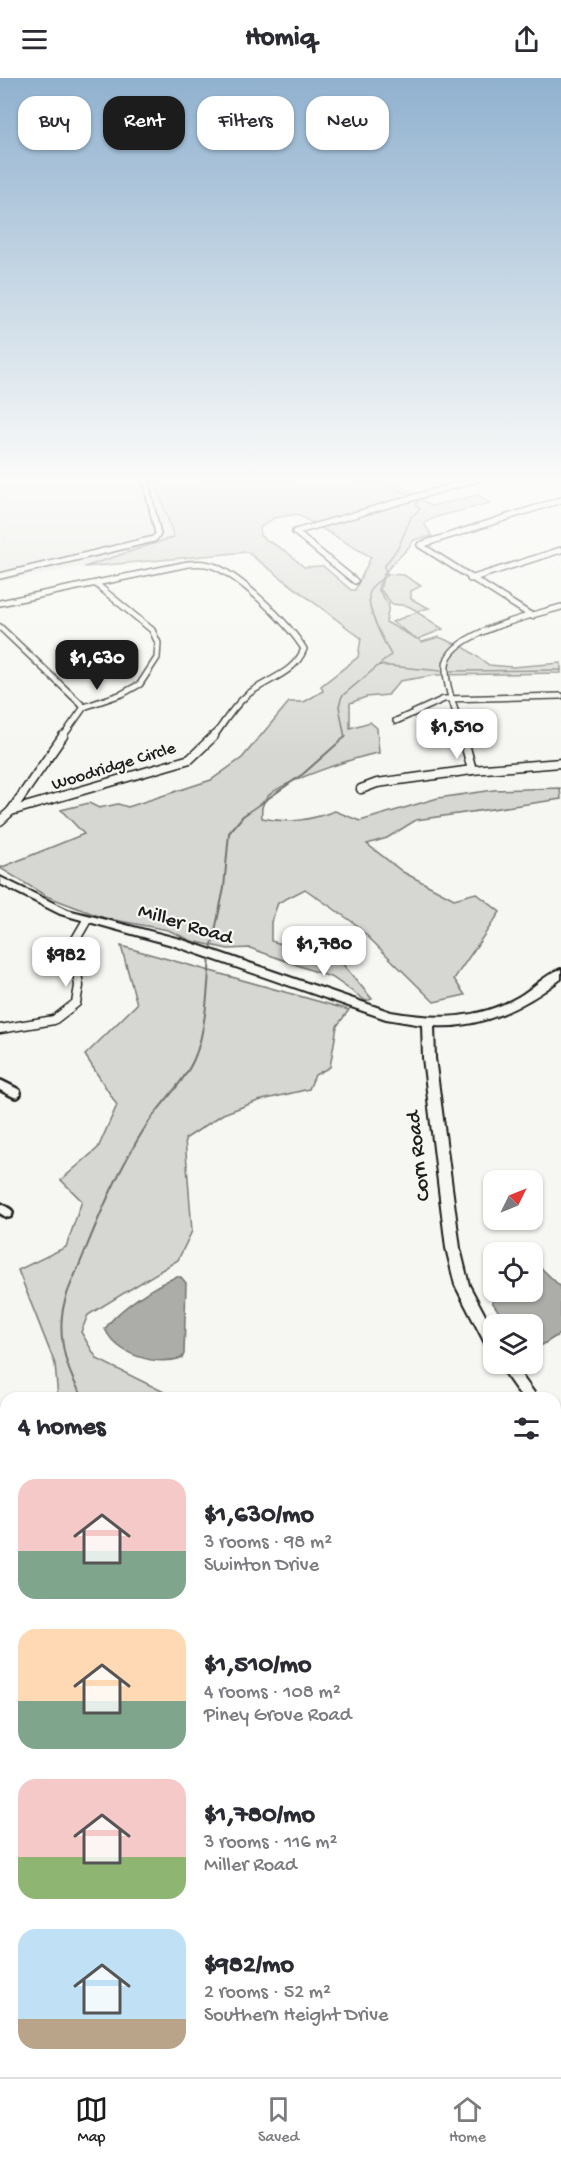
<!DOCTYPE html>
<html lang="en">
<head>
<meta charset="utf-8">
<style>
	body { margin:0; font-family:"Gochi Hand",sans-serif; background:#f7f7f7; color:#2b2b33; height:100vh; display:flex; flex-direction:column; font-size:22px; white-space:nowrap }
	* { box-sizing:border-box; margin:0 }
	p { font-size:20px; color:#7c7c81 }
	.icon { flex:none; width:33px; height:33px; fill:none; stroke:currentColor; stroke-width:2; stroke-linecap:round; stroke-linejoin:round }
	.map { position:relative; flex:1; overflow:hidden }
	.sheet { position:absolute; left:0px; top:1314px; width:561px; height:686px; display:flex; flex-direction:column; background:#fff; border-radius:18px 18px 0 0; box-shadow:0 2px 4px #0004 }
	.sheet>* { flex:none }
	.banner { position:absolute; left:18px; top:18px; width:525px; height:54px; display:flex; gap:12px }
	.needle { width:39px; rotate:47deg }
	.fabs { position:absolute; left:483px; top:1092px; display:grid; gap:12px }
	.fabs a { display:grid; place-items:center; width:60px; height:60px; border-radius:12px; background:#fff; box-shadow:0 2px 4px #0004; font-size:30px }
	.price { position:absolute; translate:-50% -51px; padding:0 14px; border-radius:12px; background:#fff; color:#222; font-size:20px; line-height:39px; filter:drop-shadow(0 2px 3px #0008) }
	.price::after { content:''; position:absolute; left:50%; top:36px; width:18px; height:14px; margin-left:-9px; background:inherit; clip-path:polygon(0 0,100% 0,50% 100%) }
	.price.on { background:#1c1c1c; color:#fff }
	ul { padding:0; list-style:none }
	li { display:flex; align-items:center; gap:18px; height:150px; padding:0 18px }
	li span { display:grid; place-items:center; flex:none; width:168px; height:120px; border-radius:18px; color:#555 }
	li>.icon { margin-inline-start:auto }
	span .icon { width:72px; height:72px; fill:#fffc; stroke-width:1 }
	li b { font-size:26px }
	h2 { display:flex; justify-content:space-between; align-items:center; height:72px; padding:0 18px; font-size:26px }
	.pill { padding:0 21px; border-radius:18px; background:#fff; box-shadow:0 2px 4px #0004; font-size:21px; line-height:54px }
	.pill.on { background:#1c1c1c; color:#fff }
	header { display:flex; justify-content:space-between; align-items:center; height:78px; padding:0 18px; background:#fff; font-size:27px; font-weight:800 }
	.tab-bar { display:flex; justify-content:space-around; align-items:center; height:84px; border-top:2px solid #e1e1e2; background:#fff; font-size:16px; color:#7c7c81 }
	.tab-bar a { display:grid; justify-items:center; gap:3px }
	.tab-bar .on { color:#1c1c1c }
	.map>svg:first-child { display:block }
	.built { fill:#e6e6e2 }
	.green { fill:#d6d6d2; stroke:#797977; stroke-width:1.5; fill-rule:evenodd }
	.water { fill:#acaca9; stroke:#727271; stroke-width:1.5 }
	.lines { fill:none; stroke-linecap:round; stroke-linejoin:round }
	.stream-far2 { stroke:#727271; stroke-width:1.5 }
	.stream-far1 { stroke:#727271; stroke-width:2 }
	.stream { stroke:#727271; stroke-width:3 }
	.street-far3-casing { stroke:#1c1c1c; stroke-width:8 }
	.street-far2-casing { stroke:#1c1c1c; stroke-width:11 }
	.street-far1-casing { stroke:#1c1c1c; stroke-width:14 }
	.street-casing { stroke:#1c1c1c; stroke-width:16 }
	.secondary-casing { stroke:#1c1c1c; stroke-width:4 }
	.street-far3 { stroke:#f6f6f2; stroke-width:5 }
	.street-far2 { stroke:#f6f6f2; stroke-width:8 }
	.street-far1 { stroke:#f6f6f2; stroke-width:9 }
	.street { stroke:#f6f6f2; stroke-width:12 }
	.secondary { fill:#f6f6f2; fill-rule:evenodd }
	.labels { text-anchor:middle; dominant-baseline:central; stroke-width:4.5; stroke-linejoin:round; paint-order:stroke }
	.far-street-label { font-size:18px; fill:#1c1c1c; stroke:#f6f6f2 }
	.street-label { font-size:21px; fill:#1c1c1c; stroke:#f6f6f2 }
</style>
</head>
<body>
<header><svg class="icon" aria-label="menu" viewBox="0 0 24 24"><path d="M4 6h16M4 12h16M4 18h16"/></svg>Homiq<svg class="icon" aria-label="share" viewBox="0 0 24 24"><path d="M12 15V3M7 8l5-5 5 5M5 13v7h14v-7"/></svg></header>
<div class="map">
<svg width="561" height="1999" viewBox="0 0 561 1999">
	<rect width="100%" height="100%" fill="#f6f6f2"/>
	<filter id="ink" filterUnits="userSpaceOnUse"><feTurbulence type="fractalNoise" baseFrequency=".0167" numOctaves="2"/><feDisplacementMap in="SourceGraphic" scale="12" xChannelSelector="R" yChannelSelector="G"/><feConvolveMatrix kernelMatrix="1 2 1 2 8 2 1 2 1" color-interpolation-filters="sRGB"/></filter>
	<g filter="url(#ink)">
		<!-- built -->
		<polygon class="built" points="0,400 154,400 174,459 84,489 0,503"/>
		<!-- green -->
		<g class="green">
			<path d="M154,400H390L431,428L478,417L490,425L436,439L424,445L432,458L414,462C401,482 384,487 378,511L389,527L386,544L417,561L392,544L417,534L443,551L418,561L422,564L439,559L465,570L489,587L512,589L561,585V595L436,597L400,603L388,617L366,619L350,625V650L370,644L377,650L379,675C358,678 281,704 268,718C262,725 261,731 262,740C289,746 310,742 335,733L360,743L438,720L494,712L560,710L561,721L416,742L387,760L367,766L403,794L454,821L476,815L500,834L454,901L465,917L434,924L354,845L305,811L278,825L271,844V863L341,884L372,921L366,923L333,900L250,870L228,871L192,863L168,852L104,840L46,818L0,790L84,756L61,732L89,725L99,730L118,726L128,729L211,702L242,680L289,624H304L323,613L321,608L358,579L361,560L247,474L84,489L174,459ZM297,436L371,479L355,512H351L323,488L304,489L287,474L260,458V450L274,440Z"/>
			<polygon points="384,496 404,497 421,508 411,513 411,521 429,530 417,533 408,528 392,526 380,511"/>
			<polygon points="121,868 349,932 337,948 330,989 315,997 309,1011 258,1023 223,1036 185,1061 192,1153 178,1182 88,1237 81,1254 97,1281 176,1320 58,1320 55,1286 18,1192 66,1169 82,1123 61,1102 98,1070 117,1027 85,977 137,926"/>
			<polygon points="555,1361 561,1367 561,1478 555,1486"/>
			<polygon points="6,1653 6,1766 0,1783 0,1660"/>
			<polygon points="561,1885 561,1999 557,1999 555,1886"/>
		</g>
		<!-- water -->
		<g class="water">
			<polygon points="539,1188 561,1209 561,1255 536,1271 533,1269 532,1246 507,1246 492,1224 504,1214 532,1214 533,1192"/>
			<path d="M176,1199H181L186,1205L184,1276L182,1280C155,1288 118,1278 105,1251C117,1232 155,1207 176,1199Z"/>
		</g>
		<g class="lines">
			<!-- stream-far2 -->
			<g class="stream-far2">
				<polyline points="356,400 358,405 383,406 411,417"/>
				<polyline points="379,587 441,593"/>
				<polyline points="451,593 561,592"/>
				<path d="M345,660L339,628L342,618L391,577C384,563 361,524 372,509C376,504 383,500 388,497L384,489L399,468L411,439L420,431L416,427L418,422"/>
			</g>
			<!-- stream-far1 -->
			<g class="stream-far1">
				<polyline points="211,872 224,810 229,755 243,738 303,696 346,658"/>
				<path d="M84,1320C68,1298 59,1266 62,1238C64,1217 75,1198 83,1178C101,1133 120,1089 146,1048C161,1025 183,1006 194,981C206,954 208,908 210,878"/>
			</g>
			<!-- stream -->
			<polyline class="stream" points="0,1714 6,1706"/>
			<!-- street-far3 casing -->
			<g class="street-far3-casing">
				<g id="street-far3">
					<polyline points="0,498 154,461 158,456 145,400"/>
					<polyline points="470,501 561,472"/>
					<polyline points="355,503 295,454 481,400"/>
					<path d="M0,525L188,486C197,485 207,485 216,489C244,502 288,545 304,571C294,597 265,601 246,618C232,630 223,646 213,660"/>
					<polyline points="532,538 420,467 561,422"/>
					<polyline points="0,549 84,629"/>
					<polyline points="396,643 444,621 561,618"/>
					<polyline points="62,660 84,629 122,616 140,606 157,580 158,565 152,552 96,506"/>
					<path d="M464,660C458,638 445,610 446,588C447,555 535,537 561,529"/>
				</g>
			</g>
			<!-- street-far2 casing -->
			<g class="street-far2-casing">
				<g id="street-far2">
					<polyline points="463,658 472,692"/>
					<polyline points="361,711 377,705 472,692 561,685"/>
					<polyline points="11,733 190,681 214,658"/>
					<polyline points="0,743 11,733 63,658"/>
					<polyline points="0,951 54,942 76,925 79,908 73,866 87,842"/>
				</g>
			</g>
			<!-- street-far1 casing -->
			<g class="street-far1-casing">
				<g id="street-far1">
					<polyline points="0,1007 16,1015"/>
					<polyline points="0,1130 8,1135"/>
				</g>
			</g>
			<!-- street casing -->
			<g class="street-casing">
				<g id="street">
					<polyline points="0,1440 5,1487 0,1532"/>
					<polyline points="555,1558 561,1559"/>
					<polyline points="555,1665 561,1677"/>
					<polyline points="555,1760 561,1757"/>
					<polyline points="106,1994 107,1999"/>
					<polyline points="189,1999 201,1994"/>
					<polyline points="475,1999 485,1994"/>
				</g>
			</g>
			<!-- secondary casing -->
			<g class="secondary-casing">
				<g id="secondary">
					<path d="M0,799L68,832L180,861L391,934C436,942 478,942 518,919C532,911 546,896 561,891V901C524,929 482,951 434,948L435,980L460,1170L469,1207L494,1254V1275L489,1273L455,1207L446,1170L423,980L422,947L386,941L172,867L60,836L0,806Z"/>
					<polygon points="498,1286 513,1286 538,1320 522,1320"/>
					<polygon points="555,1340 561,1343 561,1360 555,1357"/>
				</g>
			</g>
			<!-- street-far3 -->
			<use href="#street-far3" class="street-far3"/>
			<!-- street-far2 -->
			<use href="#street-far2" class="street-far2"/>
			<!-- street-far1 -->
			<use href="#street-far1" class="street-far1"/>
			<!-- street -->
			<use href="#street" class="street"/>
			<!-- secondary -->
			<use href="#secondary" class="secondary"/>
		</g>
	</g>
	<!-- sky -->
	<linearGradient id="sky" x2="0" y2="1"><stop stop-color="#90b1cf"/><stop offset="0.59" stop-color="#fbfbf9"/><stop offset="1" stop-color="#fbfbf9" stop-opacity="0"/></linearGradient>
	<rect width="561" height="680" fill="url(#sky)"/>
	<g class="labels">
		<!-- far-street labels -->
		<g class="far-street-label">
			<text transform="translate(114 689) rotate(-17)">Woodridge Circle</text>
		</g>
		<!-- street labels -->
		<g class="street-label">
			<text transform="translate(185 848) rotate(17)">Miller Road</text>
			<text transform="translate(420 1078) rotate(-97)">Corn Road</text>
		</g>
	</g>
</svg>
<div class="fabs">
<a><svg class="needle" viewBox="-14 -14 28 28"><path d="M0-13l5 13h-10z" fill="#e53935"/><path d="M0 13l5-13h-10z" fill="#7c7c81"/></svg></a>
<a><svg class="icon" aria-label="locate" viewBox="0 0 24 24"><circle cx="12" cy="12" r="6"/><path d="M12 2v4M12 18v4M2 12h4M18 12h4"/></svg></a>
<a><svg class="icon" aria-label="layers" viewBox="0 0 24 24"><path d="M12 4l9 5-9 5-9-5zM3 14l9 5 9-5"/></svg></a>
</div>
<b class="price on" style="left:97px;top:613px">$1,630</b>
<b class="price" style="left:457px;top:682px">$1,510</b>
<b class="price" style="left:324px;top:899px">$1,780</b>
<b class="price" style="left:66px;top:910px">$982</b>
<div class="banner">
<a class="pill">Buy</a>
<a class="pill on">Rent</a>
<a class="pill">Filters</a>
<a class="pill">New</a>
</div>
<section class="sheet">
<h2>4 homes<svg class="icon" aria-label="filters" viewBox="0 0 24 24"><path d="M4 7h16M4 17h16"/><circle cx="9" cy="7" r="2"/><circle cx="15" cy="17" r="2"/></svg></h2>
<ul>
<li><span style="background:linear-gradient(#f6c9c9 60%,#7fa58c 0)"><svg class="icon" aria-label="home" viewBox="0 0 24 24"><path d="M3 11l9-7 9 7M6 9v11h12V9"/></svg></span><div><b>$1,630/mo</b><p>3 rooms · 98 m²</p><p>Swinton Drive</p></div></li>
<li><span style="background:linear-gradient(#ffd9b3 60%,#7fa58c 0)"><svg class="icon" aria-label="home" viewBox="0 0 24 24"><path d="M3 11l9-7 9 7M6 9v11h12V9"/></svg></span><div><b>$1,510/mo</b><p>4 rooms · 108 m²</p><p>Piney Grove Road</p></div></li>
<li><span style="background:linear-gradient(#f6c9c9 65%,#8fb573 0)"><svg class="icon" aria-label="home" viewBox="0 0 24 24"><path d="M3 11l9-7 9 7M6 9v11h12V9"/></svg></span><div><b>$1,780/mo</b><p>3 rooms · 116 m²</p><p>Miller Road</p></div></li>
<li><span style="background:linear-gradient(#bfe0f5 75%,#b9a48a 0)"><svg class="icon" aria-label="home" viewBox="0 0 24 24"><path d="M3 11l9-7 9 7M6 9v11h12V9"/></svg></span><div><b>$982/mo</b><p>2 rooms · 52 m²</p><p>Southern Height Drive</p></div></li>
</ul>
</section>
</div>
<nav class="tab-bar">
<a class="on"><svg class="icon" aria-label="map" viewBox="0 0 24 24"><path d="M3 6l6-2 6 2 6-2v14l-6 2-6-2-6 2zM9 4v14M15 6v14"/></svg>Map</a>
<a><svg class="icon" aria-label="saved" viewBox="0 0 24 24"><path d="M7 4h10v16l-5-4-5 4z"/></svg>Saved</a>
<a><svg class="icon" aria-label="home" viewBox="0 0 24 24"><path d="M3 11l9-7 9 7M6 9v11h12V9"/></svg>Home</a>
</nav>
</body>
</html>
